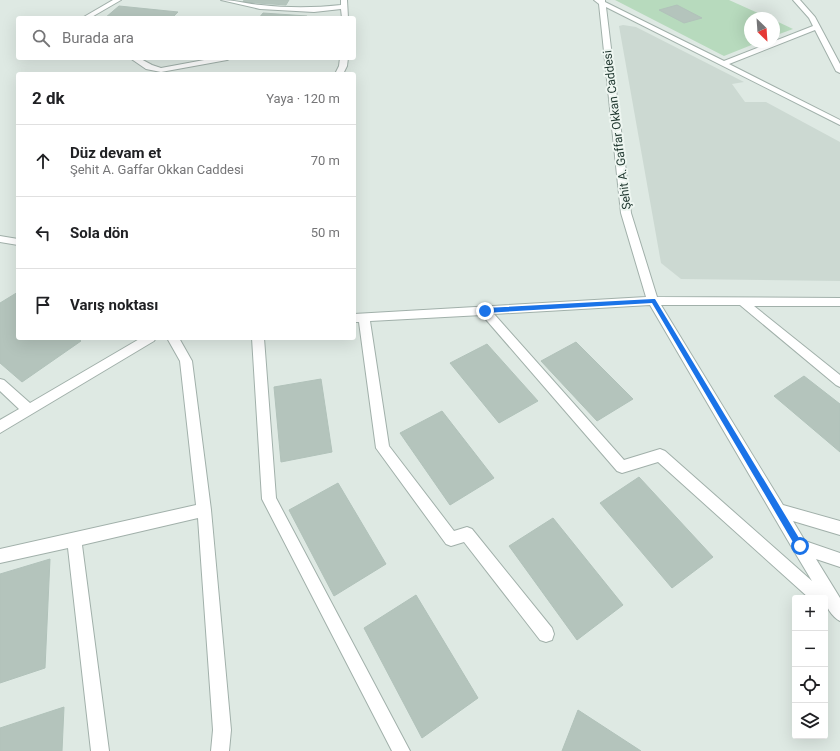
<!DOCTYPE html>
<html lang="tr">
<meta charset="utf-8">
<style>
:root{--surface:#fff;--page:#f2f2f2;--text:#202124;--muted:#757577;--line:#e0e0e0}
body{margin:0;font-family:Roboto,sans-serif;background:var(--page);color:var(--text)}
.controls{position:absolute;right:12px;bottom:12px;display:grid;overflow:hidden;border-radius:4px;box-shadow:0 4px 16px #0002}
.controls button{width:36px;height:36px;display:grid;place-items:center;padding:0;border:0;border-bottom:1px solid var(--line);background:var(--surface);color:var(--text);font:20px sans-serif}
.compass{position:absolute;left:744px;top:12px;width:36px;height:36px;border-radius:50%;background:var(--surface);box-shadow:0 4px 16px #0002;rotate:155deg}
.stop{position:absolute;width:12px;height:12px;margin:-9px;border:3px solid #1a73e8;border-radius:50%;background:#fff}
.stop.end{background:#1a73e8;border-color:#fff;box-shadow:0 1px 4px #0008}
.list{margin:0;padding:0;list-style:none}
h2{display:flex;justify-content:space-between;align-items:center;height:52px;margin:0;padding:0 16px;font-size:17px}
h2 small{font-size:13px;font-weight:400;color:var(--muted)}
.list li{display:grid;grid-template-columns:26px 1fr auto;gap:12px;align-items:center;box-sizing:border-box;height:72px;padding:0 16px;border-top:1px solid var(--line)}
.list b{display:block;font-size:15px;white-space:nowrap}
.list p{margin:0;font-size:13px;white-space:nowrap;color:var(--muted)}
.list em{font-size:13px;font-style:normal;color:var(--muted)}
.icon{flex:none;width:22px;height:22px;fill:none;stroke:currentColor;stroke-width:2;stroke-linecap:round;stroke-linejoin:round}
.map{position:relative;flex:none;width:840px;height:751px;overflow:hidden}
.search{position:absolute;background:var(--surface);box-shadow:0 4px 16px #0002;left:16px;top:16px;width:340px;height:44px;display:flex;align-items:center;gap:10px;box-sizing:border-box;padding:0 14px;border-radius:4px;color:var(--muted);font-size:15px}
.panel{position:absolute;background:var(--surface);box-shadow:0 4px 16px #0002;left:16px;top:72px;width:340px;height:268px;border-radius:4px}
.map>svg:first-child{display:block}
.built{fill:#ccd9d2}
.green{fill:#b7dabd}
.building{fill:#b4c4bc;stroke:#b1c2ba}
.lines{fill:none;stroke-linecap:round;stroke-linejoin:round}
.minor-casing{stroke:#a1b0aa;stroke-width:2}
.minor{fill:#fff;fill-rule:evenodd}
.route{fill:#1a73e8}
.labels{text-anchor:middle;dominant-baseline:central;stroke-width:4;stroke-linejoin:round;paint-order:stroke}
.street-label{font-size:12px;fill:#203830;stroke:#eef6f1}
</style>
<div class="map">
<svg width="840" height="751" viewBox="0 0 840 751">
<rect width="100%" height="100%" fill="#dee9e3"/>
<polygon class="built" points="623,25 636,27 744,82 732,84 745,102 766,102 840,142 840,281 681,279 661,263 619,26"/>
<g class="green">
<polygon points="615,0 729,0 769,18 750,18 750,42 759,42 724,56"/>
<polygon points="774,20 793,29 774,36"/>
</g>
<g class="building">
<polygon points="244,0 289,0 286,5 243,2"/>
<polygon points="677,5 702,18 684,23 659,10"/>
<polygon points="119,6 178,12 172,18 105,18"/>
<polygon points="263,13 307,16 306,18 259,18"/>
<polygon points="18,292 18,338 77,338 81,341 22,382 0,363 0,303"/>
<polygon points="576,342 633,399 597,421 541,361"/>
<polygon points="487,344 538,401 499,423 450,363"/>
<polygon points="804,376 840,404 840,452 774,396"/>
<polygon points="321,379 332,452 281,462 274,387"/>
<polygon points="442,411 494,478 450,505 400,433"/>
<polygon points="639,477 713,557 672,588 600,503"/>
<polygon points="338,483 386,564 334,596 289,510"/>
<polygon points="553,518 623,605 577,640 509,546"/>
<polygon points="50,559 45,668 0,683 0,574"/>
<polygon points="416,595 478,698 422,738 364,628"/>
<polygon points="64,707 62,751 0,751 0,728"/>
<polygon points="578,710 641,751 562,751"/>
</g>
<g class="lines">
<defs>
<g id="minor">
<polygon points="113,0 121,0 90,18 82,18"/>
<path d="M221 0C235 0 247 4 261 5 287 8 314 8 341 5V0H347L348 18H342L341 9 314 12 260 9Z"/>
<path d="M594 0H605V2L724 61 813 26 809 18 793 0H800L815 17 840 64V73L836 71 815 30 729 64 840 120V125L606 7 631 213 657 297 840 298V306H754L840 375V387L836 385 740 305H661L783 505 840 521V535L793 521 805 541 840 553V567L816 559 840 598V621C832 617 825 606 825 598H809L658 462 622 473 617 471 482 315 370 321 389 446 454 531 467 527 472 529 552 628 554 634 552 640 546 642 540 640 464 542 451 546 446 544 376 448 359 322H354V314L646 297 621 213 599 4ZM650 305 794 551 812 581 665 451 660 449 624 460 494 314Z"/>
<polygon points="130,58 139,58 152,65 161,68 215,58 231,58 227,60 161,72 146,69"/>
<polygon points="340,58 348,58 347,66 343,74 335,74 339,66"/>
<polygon points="0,236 18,239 18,245 0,242"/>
<polygon points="141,338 156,338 154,341 0,433 0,420 19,409 0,391 0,379 4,380 30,403"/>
<polygon points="167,338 179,338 192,361 211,510 231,730 229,751 211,751 213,730 198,518 82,545 109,751 91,751 68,548 0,563 0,549 196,505 180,361"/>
<polygon points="252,338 264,338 276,498 410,751 392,751 262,499"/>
</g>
</defs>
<use href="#minor" class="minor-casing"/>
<use href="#minor" class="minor"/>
</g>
<polygon class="route" points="653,299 655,299 802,543 802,549 797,549 652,303 485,313 482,311 485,308"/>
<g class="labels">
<g class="street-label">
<text transform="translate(617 130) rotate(-97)">Şehit A. Gaffar Okkan Caddesi</text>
</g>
</g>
</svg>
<div class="controls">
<button>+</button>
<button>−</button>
<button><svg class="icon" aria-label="locate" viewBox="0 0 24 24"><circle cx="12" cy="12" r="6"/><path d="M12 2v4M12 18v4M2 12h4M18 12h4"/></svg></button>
<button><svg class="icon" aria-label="layers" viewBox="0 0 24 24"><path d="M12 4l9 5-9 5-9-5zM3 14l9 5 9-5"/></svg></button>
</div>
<svg class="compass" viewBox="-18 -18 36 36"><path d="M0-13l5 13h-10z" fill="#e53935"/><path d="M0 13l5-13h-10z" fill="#757577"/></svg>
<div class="stop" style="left:800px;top:546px"></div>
<div class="stop end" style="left:485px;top:311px"></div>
<div class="search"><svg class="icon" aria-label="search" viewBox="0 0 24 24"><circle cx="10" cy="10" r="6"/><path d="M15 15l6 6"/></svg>Burada ara</div>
<section class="panel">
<h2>2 dk<small>Yaya · 120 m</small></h2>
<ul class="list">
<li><svg class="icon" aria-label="ahead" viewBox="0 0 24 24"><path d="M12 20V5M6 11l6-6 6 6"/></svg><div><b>Düz devam et</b><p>Şehit A. Gaffar Okkan Caddesi</p></div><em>70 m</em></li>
<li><svg class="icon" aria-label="left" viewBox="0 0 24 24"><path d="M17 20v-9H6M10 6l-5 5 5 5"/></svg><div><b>Sola dön</b></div><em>50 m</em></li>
<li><svg class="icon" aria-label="arrive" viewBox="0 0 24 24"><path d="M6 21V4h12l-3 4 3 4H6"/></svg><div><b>Varış noktası</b></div></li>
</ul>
</section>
</div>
